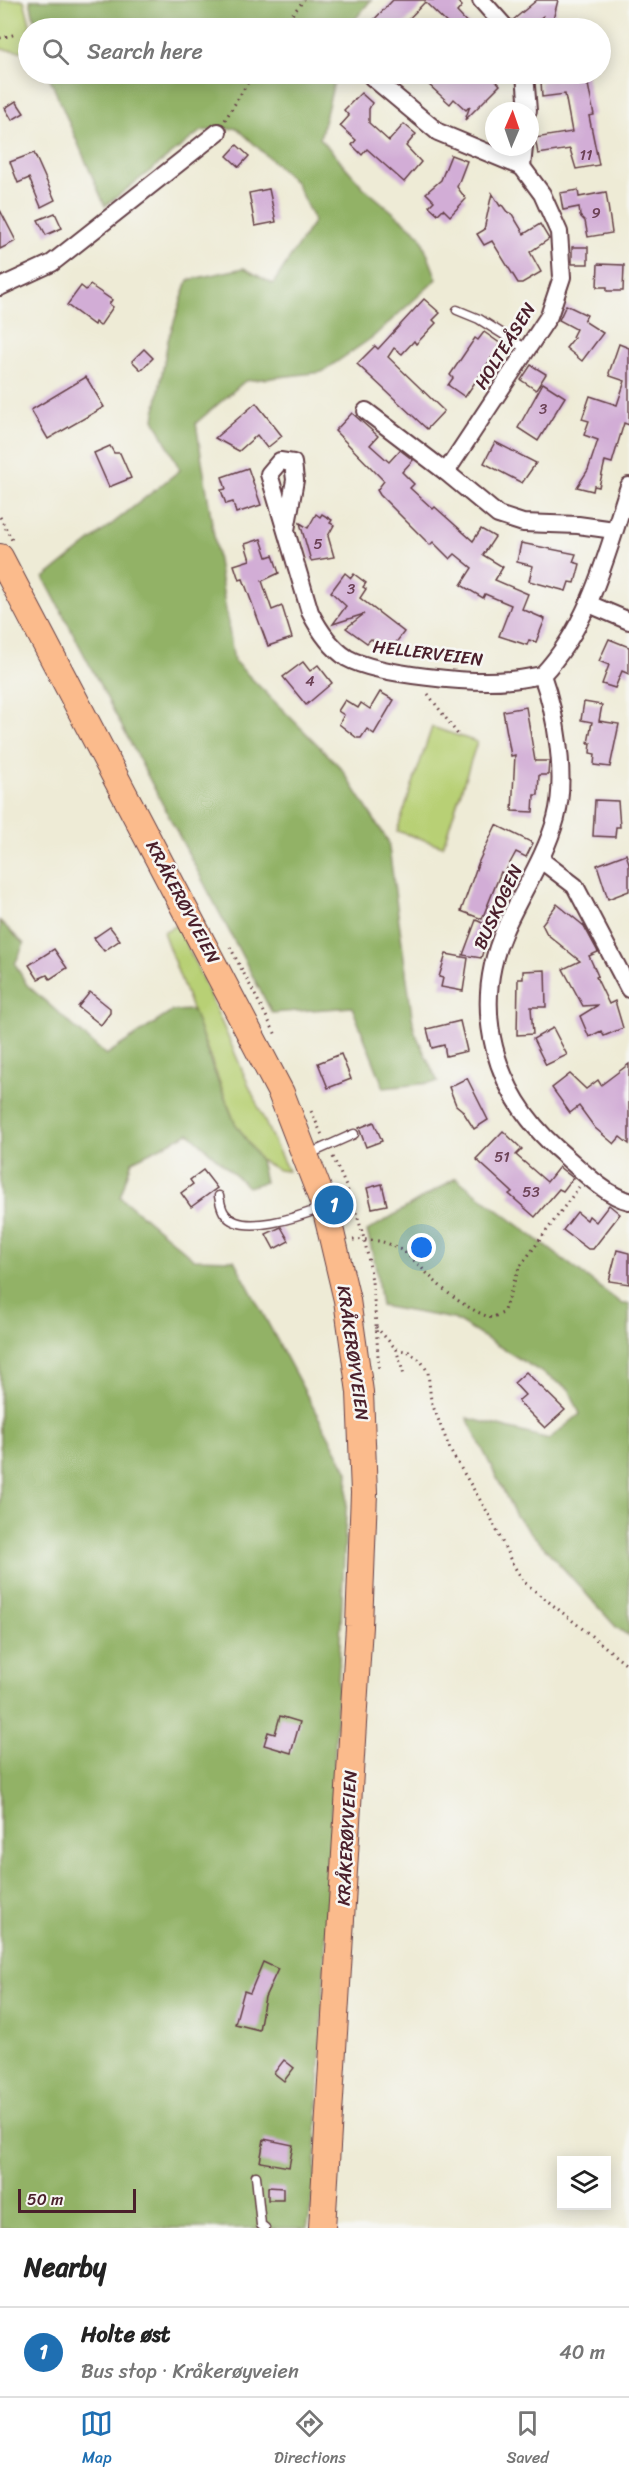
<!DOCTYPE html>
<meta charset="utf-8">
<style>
:root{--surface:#fff;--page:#f2f2f2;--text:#222;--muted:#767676;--line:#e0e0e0;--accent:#1f6fb2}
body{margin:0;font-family:Sriracha,sans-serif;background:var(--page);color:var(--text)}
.controls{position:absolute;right:18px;bottom:18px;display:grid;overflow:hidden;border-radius:0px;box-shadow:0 3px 15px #0003}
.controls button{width:54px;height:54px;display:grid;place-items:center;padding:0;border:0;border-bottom:2px solid var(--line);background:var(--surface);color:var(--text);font:30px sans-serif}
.compass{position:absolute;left:485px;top:102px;width:54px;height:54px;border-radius:50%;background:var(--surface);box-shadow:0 3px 15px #0003;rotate:2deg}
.scale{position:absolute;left:18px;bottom:15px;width:118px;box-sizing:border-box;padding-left:6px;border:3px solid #4a1f2b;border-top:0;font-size:16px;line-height:21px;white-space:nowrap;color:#4a1f2b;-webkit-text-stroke:4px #f6f6f2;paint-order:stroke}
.you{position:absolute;left:422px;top:1248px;width:21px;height:21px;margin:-15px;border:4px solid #fff;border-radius:50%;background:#1a73e8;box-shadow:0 0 0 9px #1a73e833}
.badge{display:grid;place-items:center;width:39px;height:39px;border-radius:50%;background:var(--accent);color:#fff;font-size:20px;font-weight:700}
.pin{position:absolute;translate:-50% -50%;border:3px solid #fff;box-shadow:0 2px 6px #0006}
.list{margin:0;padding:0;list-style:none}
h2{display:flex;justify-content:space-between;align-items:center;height:78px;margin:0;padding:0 24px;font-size:26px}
h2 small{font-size:20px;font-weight:400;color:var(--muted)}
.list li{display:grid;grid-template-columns:39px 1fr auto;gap:18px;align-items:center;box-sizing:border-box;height:90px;padding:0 24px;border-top:2px solid var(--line)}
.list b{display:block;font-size:22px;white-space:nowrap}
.list p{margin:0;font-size:20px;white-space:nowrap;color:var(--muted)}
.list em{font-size:20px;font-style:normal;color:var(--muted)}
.icon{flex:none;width:33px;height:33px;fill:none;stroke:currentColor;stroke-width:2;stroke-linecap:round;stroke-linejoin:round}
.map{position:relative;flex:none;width:629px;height:2228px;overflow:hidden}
.search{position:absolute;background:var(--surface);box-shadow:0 3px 15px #0003;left:18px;right:18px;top:18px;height:66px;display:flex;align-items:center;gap:15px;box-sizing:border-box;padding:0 21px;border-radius:33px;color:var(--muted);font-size:22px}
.sheet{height:168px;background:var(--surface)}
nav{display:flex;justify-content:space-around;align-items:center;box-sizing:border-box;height:84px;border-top:2px solid var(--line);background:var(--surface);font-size:16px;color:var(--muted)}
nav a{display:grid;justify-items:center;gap:3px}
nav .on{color:var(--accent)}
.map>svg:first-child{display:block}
.green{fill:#b8d075;stroke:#817850;stroke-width:1.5}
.forest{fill:#92b266;stroke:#6e6848;stroke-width:1.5}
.building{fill:#d2add6}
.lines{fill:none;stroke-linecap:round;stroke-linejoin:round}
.lane-casing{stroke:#633e45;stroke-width:11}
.street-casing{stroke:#633e45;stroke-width:20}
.primary-casing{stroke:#633e45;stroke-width:28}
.path{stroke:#633e45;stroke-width:3;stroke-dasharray:1.5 4.5;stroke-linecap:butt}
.lane{stroke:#fff;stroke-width:8}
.street{stroke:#fff;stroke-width:16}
.primary{stroke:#fbbb8c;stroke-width:26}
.labels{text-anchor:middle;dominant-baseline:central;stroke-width:5;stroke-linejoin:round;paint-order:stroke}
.number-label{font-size:15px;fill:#6c4256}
.street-label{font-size:18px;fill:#4a1f2b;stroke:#f6f6f2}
</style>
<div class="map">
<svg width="629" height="2228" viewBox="0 0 629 2228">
<rect width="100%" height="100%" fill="#f6f6f2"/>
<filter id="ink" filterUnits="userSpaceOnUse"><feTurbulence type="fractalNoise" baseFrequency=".0167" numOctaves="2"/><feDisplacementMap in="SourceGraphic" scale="12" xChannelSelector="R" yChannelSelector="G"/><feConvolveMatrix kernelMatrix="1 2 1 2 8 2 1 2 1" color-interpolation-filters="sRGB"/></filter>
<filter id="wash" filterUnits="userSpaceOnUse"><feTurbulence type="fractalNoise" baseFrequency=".008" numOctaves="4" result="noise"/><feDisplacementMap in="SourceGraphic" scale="24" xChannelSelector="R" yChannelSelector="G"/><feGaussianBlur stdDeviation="1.35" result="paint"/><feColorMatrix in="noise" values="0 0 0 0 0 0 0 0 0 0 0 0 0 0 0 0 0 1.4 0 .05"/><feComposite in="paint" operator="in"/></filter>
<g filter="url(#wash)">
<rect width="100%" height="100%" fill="#eeebd6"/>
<g class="green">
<polygon points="0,0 24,0 31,28 28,28 28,52 0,49"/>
<polygon points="432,727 477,742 443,846 397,831"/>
<path d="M177 925C217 1005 248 1090 288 1171L278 1170 260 1160 235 1123 163 932Z"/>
</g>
<g class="forest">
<polygon points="30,0 371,0 348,28 36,28"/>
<polygon points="48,74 336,74 320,138 363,187 420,235 437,279 373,337 322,372 245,381 196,423 234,661 341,768 388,841 414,1030 438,1082 384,1088 352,1007 272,1013 44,578 180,470 154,419 168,340 188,280 244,268 273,284 314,221 296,183 237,128 201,131 105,206"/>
<polygon points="0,921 24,944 15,964 27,985 106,1055 173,1011 193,1010 212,1066 235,1123 260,1160 265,1182 248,1187 189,1133 132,1161 120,1197 194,1259 234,1260 348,1472 314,2193 307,2228 0,2228"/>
<polygon points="456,1178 622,1304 629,1304 629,1636 616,1627 516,1516 467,1418 549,1439 580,1414 569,1389 454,1319 381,1306 376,1268 367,1231"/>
</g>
<g id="blocks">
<g class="building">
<polygon points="393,0 456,0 462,6 457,12 472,28 452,28 425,2 400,28 366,28"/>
<polygon points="537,0 558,0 551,28 546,28 543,16 528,28 520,28 513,20"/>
<polygon points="417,74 490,74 500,85 465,120 470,106 466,110 454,99 450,104"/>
<polygon points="574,74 586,74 594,115 589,116 599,165 576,169 570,149 538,154 535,138 572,132 565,94 542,97 541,81 575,78"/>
<polygon points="361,93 372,103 369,109 369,123 389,141 404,124 416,134 406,146 421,162 404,182 367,149 362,155 352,145 356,140 340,126 349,116 344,110"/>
<polygon points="16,101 24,113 12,120 5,108"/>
<polygon points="237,145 249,156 239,167 227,156"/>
<polygon points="34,153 55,200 41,207 29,178 18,183 10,162"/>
<polygon points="451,155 467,161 457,187 466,199 450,216 443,209 438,214 429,206 434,201 426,193 441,180"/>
<polygon points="269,189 276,222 255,226 249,193"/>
<polygon points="578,190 579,197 606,192 612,233 588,237 585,221 580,216 579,207 563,210 560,193"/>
<polygon points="492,193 500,206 502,205 507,212 512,214 524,234 540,224 549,239 530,252 541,272 522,283 518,283 492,241 484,245 477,234 484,230"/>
<polygon points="0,210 16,241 0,249"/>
<polygon points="55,213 62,228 46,235 38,220"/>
<rect x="572" y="247" width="16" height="17"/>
<polygon points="598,264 624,265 623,291 607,291 607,287 597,287"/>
<polygon points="90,285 112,300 109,304 113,307 100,326 95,322 94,325 67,305 81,286 86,290"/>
<polygon points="424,299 440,313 433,320 436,323 416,344 414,341 402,354 394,348 388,357 444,411 427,429 357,364 375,346 378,349"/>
<polygon points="566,305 587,315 584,321 603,333 582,361 566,348 574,338 572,337 576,329 559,320"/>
<polygon points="484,332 501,344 465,397 448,385 453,378 450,375 475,338 478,340"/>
<polygon points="619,344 629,348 629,425 624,423 612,463 605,461 599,487 594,486 593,491 577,487 588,470 598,440 584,435 589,421 582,419 590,396 617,405 625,381 610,376 609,373"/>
<polygon points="144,349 153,358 141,370 132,361"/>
<polygon points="531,365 546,374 536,390 521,380"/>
<polygon points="86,377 104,407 48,439 31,410"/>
<polygon points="543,383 565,397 538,441 518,428"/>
<polygon points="256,403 282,436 267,448 257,435 239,451 215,438"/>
<polygon points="352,413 378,436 370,445 389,462 400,450 413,460 402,472 414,484 410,488 433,509 435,507 473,541 481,529 495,537 483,555 503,567 495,580 528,594 522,609 545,619 536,642 529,640 527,645 499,636 511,605 485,594 483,598 461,585 472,568 455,554 450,559 433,542 430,545 380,495 377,490 384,481 335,431"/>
<polygon points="495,442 536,463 522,483 484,463"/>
<polygon points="110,446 114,453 120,453 131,478 109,487 94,453"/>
<polygon points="248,468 261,505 236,513 233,502 226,504 221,490 226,489 222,477"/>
<polygon points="316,514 320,517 322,514 332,520 330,523 334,525 328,536 334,557 311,561 300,523 308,528"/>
<polygon points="261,539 267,557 273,555 279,573 262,581 272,610 282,606 292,638 268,646 243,579 239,580 234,565 250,560 245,544"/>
<polygon points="521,543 576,554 573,562 580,564 575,583 569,582 566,591 529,581 533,566 517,562"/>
<polygon points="345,573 351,578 354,574 366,583 363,587 366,589 360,598 404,632 389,652 371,639 367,643 346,628 364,614 333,624 346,606 331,592"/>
<polygon points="609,639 629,647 629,674 622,671 615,688 602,684 609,665 599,661"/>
<polygon points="303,662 310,671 318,665 332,683 306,705 283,677"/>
<polygon points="380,692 394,700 374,734 367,729 361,738 357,738 339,724 344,715 338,711 345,700 358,708 361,703 370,709"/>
<polygon points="584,702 602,705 599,721 619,724 610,767 594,765 595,754 590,753 591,743 588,743 592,722 581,720"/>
<polygon points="526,707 535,761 549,761 548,775 539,775 538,795 534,795 533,812 512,811 515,755 511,756 503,711"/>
<polygon points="595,800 618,801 620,827 616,827 615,837 593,836"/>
<polygon points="496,825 533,843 526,857 516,852 504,874 501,872 482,919 461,911 479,861"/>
<polygon points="626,854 629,863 629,891 608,899 597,865"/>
<polygon points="557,904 584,926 598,952 589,956 598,976 596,977 609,1004 615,1001 623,1028 604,1036 601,1031 589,1037 580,1016 598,1005 583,1006 563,969 580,961 547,934 542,924"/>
<polygon points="476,920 491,927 481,958 463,955"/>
<polygon points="110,927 120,940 104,951 94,938"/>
<polygon points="54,949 67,968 50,979 47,975 38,979 29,965"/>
<polygon points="446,954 468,958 463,991 441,987 443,978 439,977"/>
<polygon points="545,970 546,1007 531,1007 533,1034 517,1035 518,979 523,979 523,971"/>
<polygon points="90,992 110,1008 110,1013 101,1025 78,1007"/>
<polygon points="460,1021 467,1051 446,1056 444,1045 432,1048 427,1029"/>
<polygon points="553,1028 567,1055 546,1065 533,1039"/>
<polygon points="341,1054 351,1079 328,1088 318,1063"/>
<polygon points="629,1064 629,1144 620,1137 614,1144 595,1128 579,1106 570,1113 552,1088 570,1074 586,1089 598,1080 601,1085"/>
<polygon points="467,1078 488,1120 474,1129 462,1110 456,1105 449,1087"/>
<polygon points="374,1122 382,1141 366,1147 359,1128"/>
<polygon points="503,1131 522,1149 516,1155 547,1182 559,1167 573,1178 563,1191 559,1189 535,1217 509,1194 512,1192 476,1159"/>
<polygon points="203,1170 217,1188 191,1207 181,1193 193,1184 190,1180"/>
<polygon points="382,1184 387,1205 372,1208 367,1188"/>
<polygon points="609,1205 620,1214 593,1249 588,1249 563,1230 577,1212 587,1220 589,1216 596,1222"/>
<polygon points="281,1227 289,1241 274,1249 266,1234"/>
<polygon points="617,1250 629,1253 629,1284 609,1281"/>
<polygon points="526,1372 565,1410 545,1428 518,1401 525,1395 514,1383"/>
<polygon points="280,1716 300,1722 291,1753 264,1745 268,1732 275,1734"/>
<polygon points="263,1962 278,1969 265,1997 259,2030 235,2024 244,1991 250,1993"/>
<polygon points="284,2060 294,2068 284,2081 274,2073"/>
<polygon points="264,2139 293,2145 289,2167 260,2162"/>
<polygon points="268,2187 283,2188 283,2200 268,2200"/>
</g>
</g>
</g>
<g filter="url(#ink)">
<use href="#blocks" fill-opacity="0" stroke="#633e45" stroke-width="1.5"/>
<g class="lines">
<defs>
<g id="lane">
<polyline points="457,310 479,319 528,350"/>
<polyline points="307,1155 354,1134"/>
<path d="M219 1196C220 1201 221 1210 225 1214 241 1237 301 1216 321 1208"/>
<polyline points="256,2176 261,2225 265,2228"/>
</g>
<g id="street">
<polyline points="481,0 506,28"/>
<polyline points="525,74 528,111"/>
<polyline points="372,77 438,132 522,167"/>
<polyline points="524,147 522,167 542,194 559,232 562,277 549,316 446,472 498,515 523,523 578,525 614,530"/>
<polyline points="0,287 52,263 218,132"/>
<polyline points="366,411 446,472"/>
<path d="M286 530 295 480 293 463 280 461 269 474 310 612C319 630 330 647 347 658 378 675 474 684 510 680 521 679 531 677 542 675"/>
<polyline points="589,604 629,621"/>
<path d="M542 675C556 714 567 776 556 818 545 858 522 891 505 929 470 1008 494 1092 556 1148 575 1164 605 1196 629 1201"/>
<path d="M542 675C591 623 607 552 629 486"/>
<polyline points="541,860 575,886 629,989"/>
</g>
<polyline id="primary" points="0,557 281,1093 325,1207 347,1300 360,1392 364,1493 359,1626 322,2228"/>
</defs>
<use href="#lane" class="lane-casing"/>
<use href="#street" class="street-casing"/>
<use href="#primary" class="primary-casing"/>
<g class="path">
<polyline points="281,28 304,0"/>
<polyline points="0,38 17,34"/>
<polyline points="225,120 253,74"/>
<polyline points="0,517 13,542"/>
<polyline points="428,694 459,736"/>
<polyline points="230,947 277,1037"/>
<polyline points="311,1111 322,1135"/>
<path d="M333 1157C345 1183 357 1211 364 1239 375 1282 376 1328 379 1372"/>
<path d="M353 1240C404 1236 412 1263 447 1292 460 1303 476 1312 491 1318L503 1313 519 1268 579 1187"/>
<polyline points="376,1327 396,1349 409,1352 421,1361 428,1372 431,1401 451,1452 491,1518 512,1563 524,1582 629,1666"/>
<polyline points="396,1349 404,1375"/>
</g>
<use href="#lane" class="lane"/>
<use href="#street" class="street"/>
<use href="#primary" class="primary"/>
</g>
</g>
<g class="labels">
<g class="number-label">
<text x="586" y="155">11</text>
<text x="596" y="213">9</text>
<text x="543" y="409">3</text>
<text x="318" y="544">5</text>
<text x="351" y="589">3</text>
<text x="310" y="681">4</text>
<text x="502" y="1157">51</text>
<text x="531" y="1192">53</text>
</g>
<g class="street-label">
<text transform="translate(505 346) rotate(-58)">HOLTEÅSEN</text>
<text transform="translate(428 653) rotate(7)">HELLERVEIEN</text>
<text transform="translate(183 902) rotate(62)">KRÅKERØYVEIEN</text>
<text transform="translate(498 907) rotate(-65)">BUSKOGEN</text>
<text transform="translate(353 1353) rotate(82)">KRÅKERØYVEIEN</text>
<text transform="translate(347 1838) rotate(-87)">KRÅKERØYVEIEN</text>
</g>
</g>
</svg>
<div class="controls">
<button><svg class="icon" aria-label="layers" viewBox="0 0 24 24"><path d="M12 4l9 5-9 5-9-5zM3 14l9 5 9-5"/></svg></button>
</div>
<svg class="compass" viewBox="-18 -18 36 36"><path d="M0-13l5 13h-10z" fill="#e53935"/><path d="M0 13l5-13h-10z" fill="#767676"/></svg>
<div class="scale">50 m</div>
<div class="you"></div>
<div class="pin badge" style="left:334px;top:1205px">1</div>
<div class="search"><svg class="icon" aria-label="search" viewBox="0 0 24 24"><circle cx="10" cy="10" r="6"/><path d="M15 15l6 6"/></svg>Search here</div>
</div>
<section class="sheet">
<h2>Nearby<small></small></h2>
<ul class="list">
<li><span class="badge">1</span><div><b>Holte øst</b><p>Bus stop · Kråkerøyveien</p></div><em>40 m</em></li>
</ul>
</section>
<nav>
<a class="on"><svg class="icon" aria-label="map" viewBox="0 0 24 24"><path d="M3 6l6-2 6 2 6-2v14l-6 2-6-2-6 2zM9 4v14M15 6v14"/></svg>Map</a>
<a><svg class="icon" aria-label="directions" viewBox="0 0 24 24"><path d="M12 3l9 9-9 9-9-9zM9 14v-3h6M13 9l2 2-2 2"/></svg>Directions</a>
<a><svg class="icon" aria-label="saved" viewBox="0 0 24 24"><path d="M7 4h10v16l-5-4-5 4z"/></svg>Saved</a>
</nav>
